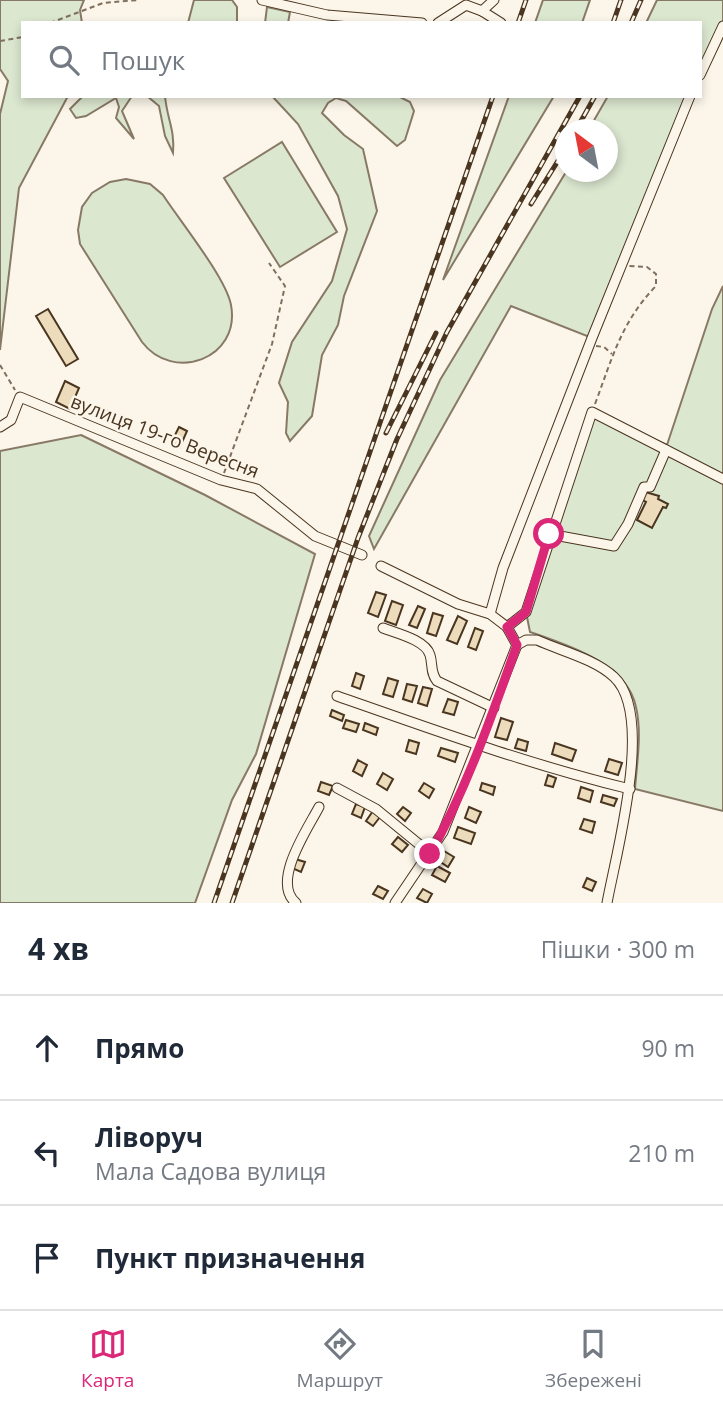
<!DOCTYPE html>
<html lang="uk">
<meta charset="utf-8">
<style>
:root{--surface:#fff;--page:#f2f2f3;--text:#1f2937;--muted:#747a83;--line:#e0e1e3;--accent:#db2777}
body{margin:0;font-family:"Open Sans",sans-serif;background:var(--page);color:var(--text)}
.compass{position:absolute;left:555px;top:119px;width:63px;height:63px;border-radius:50%;background:var(--surface);box-shadow:0 4px 10px #0003;rotate:328deg}
.stop{position:absolute;width:21px;height:21px;margin:-16px;border:5px solid #db2777;border-radius:50%;background:#fff}
.stop.end{background:#db2777;border-color:#fff;box-shadow:0 2px 7px #0008}
.list{margin:0;padding:0;list-style:none}
h2{display:flex;justify-content:space-between;align-items:center;height:91px;margin:0;padding:0 28px;font-size:30px}
h2 small{font-size:23px;font-weight:400;color:var(--muted)}
.list li{display:grid;grid-template-columns:46px 1fr auto;gap:21px;align-items:center;box-sizing:border-box;height:105px;padding:0 28px;border-top:2px solid var(--line)}
.list b{display:block;font-size:26px;white-space:nowrap}
.list p{margin:0;font-size:23px;white-space:nowrap;color:var(--muted)}
.list em{font-size:23px;font-style:normal;color:var(--muted)}
.icon{flex:none;width:38px;height:38px;fill:none;stroke:currentColor;stroke-width:2;stroke-linecap:round;stroke-linejoin:round}
.map{position:relative;flex:none;width:723px;height:903px;overflow:hidden}
.search{position:absolute;background:var(--surface);box-shadow:0 4px 10px #0003;left:21px;right:21px;top:21px;height:77px;display:flex;align-items:center;gap:18px;box-sizing:border-box;padding:0 24px;border-radius:0px;color:var(--muted);font-size:26px}
.sheet{height:406px;background:var(--surface)}
nav{display:flex;justify-content:space-around;align-items:center;box-sizing:border-box;height:98px;border-top:2px solid var(--line);background:var(--surface);font-size:19px;color:var(--muted)}
nav a{display:grid;justify-items:center;gap:4px}
nav .on{color:var(--accent)}
.map>svg:first-child{display:block}
.green{fill:#dce7d0;stroke:#887966;stroke-width:2}
.building{fill:#ecdcbc;stroke:#4a3520;stroke-width:2}
.lines{fill:none;stroke-linecap:round;stroke-linejoin:round}
.minor-casing{stroke:#4a3520;stroke-width:11}
.path{stroke:#7f6f5c;stroke-width:2;stroke-dasharray:5 3.5;stroke-linecap:butt}
.minor{stroke:#fbf6e9;stroke-width:9}
.rail-casing{stroke:#4a3520;stroke-width:5}
.rail{stroke:#fbf6e9;stroke-width:2.5;stroke-dasharray:8;stroke-linecap:butt}
.route{stroke:#db2777;stroke-width:9}
.labels{text-anchor:middle;dominant-baseline:central;stroke-width:5;stroke-linejoin:round;paint-order:stroke}
.street-label{font-size:19px;fill:#4a3520;stroke:#fbf6e9}
</style>
<div class="map">
<svg width="723" height="903" viewBox="0 0 723 903">
<rect width="100%" height="100%" fill="#fbf6e9"/>
<g class="green">
<polygon points="0,0 84,0 80,10 82,23 23,23 23,96 68,96 19,188 0,350 0,114 8,81 0,69"/>
<polygon points="194,0 232,0 237,7 237,23 188,23"/>
<polygon points="543,0 590,0 582,23 535,23"/>
<polygon points="657,0 723,0 723,26 700,75 700,23 646,23"/>
<polygon points="267,7 290,12 288,23 265,23"/>
<polygon points="83,96 132,96 122,111 134,139 116,118 119,107 116,98 86,116 76,118 70,109"/>
<path d="M147 96H165C167 119 175 129 173 153L165 136 159 106Z"/>
<polygon points="272,96 400,97 410,102 414,111 405,140 397,146 346,101 336,98 328,103 322,113 344,135 363,149 377,211 344,296 338,325 322,355 312,416 290,441 286,433 288,402 279,383 292,342 332,281 347,229 338,196 298,124"/>
<polygon points="509,96 554,96 443,280"/>
<polygon points="608,96 690,96 592,338 511,306 374,549 369,536 440,380 566,172 608,172 608,130 589,129"/>
<polygon points="282,142 337,232 280,267 224,178"/>
<path d="M126 179 150 184 163 195C180 221 226 278 231 305 241 359 173 383 142 342L80 244 78 230 82 207 92 193 110 182Z"/>
<path d="M723 286V811L635 789C637 762 642 733 636 707 627 663 567 645 530 632L526 612 592 412 667 445 712 309Z"/>
<polygon points="81,435 205,495 315,554 256,754 232,800 195,903 0,903 0,451"/>
</g>
<g class="building">
<polygon points="48,309 78,359 66,366 36,316"/>
<polygon points="65,381 79,388 70,409 56,402"/>
<polygon points="98,407 110,412 106,420 95,416"/>
<polygon points="179,427 187,431 180,447 171,443"/>
<polygon points="642,491 659,496 658,499 668,504 666,508 663,507 652,528 637,520 646,502 639,498"/>
<polygon points="376,592 386,595 378,617 368,613"/>
<polygon points="392,601 403,605 396,625 385,621"/>
<polygon points="418,606 425,609 417,628 409,625"/>
<polygon points="433,613 443,616 436,636 427,633"/>
<polygon points="458,616 467,621 457,644 447,640"/>
<polygon points="475,628 483,631 476,650 468,647"/>
<polygon points="356,673 364,676 360,689 352,686"/>
<polygon points="388,678 398,681 393,697 383,694"/>
<polygon points="407,684 417,686 412,702 403,699"/>
<polygon points="423,687 432,689 427,706 418,703"/>
<polygon points="448,699 458,702 454,715 443,712"/>
<polygon points="332,710 344,715 342,721 330,716"/>
<polygon points="501,718 513,722 507,740 495,737"/>
<polygon points="346,720 359,724 356,732 343,728"/>
<polygon points="365,723 378,728 376,735 363,730"/>
<polygon points="518,739 528,742 526,751 515,748"/>
<polygon points="409,740 419,743 416,754 406,751"/>
<polygon points="555,743 576,750 572,761 552,754"/>
<polygon points="441,748 458,753 455,762 438,756"/>
<polygon points="609,759 622,763 618,775 605,771"/>
<polygon points="358,760 367,765 362,776 353,771"/>
<polygon points="383,773 393,779 387,790 377,784"/>
<polygon points="548,775 556,778 553,787 545,785"/>
<polygon points="321,782 333,786 329,795 318,791"/>
<polygon points="424,783 434,789 429,798 419,791"/>
<polygon points="482,783 495,787 493,795 480,790"/>
<polygon points="581,787 593,791 590,802 578,798"/>
<polygon points="603,795 617,799 614,806 601,802"/>
<polygon points="356,804 365,807 361,818 352,814"/>
<polygon points="403,807 411,813 405,821 397,814"/>
<polygon points="469,807 481,812 476,823 465,818"/>
<polygon points="373,811 380,817 373,826 366,821"/>
<polygon points="584,819 595,822 592,833 580,829"/>
<polygon points="458,827 475,833 471,844 454,838"/>
<polygon points="398,837 408,845 402,852 392,844"/>
<polygon points="444,851 454,857 448,867 439,861"/>
<polygon points="295,859 305,862 301,872 292,868"/>
<polygon points="437,866 450,873 445,882 432,875"/>
<polygon points="587,878 596,882 592,891 583,887"/>
<polygon points="378,886 388,891 383,899 373,894"/>
<polygon points="423,889 432,894 427,903 417,898"/>
</g>
<g class="lines">
<defs>
<g id="minor">
<polyline points="262,0 327,15 422,23"/>
<polyline points="494,0 482,11 501,23"/>
<polyline points="438,23 466,5 482,11"/>
<polyline points="700,75 723,26"/>
<polyline points="0,427 11,420 20,397 221,480 257,489 315,536 362,555"/>
<polyline points="549,534 614,546 628,524 644,487 650,487 666,450"/>
<polyline points="381,566 458,604 490,614 507,627 517,645"/>
<polyline points="490,614 503,568 592,338 690,96"/>
<polyline points="507,627 526,612 592,412 723,479"/>
<path d="M383 628C396 633 426 640 430 655 433 665 430 672 437 681L494 708"/>
<path d="M517 645 526 640H537C561 651 595 659 614 677 655 715 616 853 607 903"/>
<path d="M337 696C434 730 530 765 630 789"/>
<polyline points="337,788 376,809 431,854"/>
<path d="M296 903C271 882 307 830 319 807"/>
<polyline points="395,903 443,832 517,645"/>
</g>
</defs>
<use href="#minor" class="minor-casing"/>
<g class="path">
<polyline points="50,23 103,3 138,0"/>
<polyline points="0,41 23,37"/>
<polyline points="596,346 604,347 612,354"/>
<polyline points="0,365 15,390"/>
<path d="M595 404C612 359 621 322 656 286V274L647 267 629 266"/>
<polyline points="224,473 272,344 285,286 269,263"/>
</g>
<use href="#minor" class="minor"/>
<defs>
<g id="rail">
<polyline points="518,23 526,0"/>
<polyline points="613,23 621,0"/>
<polyline points="631,23 641,0"/>
<polyline points="576,130 595,96"/>
<polyline points="531,204 566,148"/>
<polyline points="386,433 436,333"/>
<polyline points="214,903 493,96"/>
<polyline points="232,903 358,538 397,439 447,332 580,96"/>
</g>
</defs>
<use href="#rail" class="rail-casing"/>
<use href="#rail" class="rail"/>
</g>
<g class="lines">
<path class="route" d="M430 854C467 788 492 715 517 645L507 627 526 612 549 534"/>
</g>
<g class="labels">
<g class="street-label">
<text transform="translate(165 436) rotate(21)">вулиця 19-го Вересня</text>
</g>
</g>
</svg>
<svg class="compass" viewBox="-18 -18 36 36"><path d="M0-13l5 13h-10z" fill="#e53935"/><path d="M0 13l5-13h-10z" fill="#747a83"/></svg>
<div class="stop" style="left:549px;top:534px"></div>
<div class="stop end" style="left:430px;top:854px"></div>
<div class="search"><svg class="icon" aria-label="search" viewBox="0 0 24 24"><circle cx="10" cy="10" r="6"/><path d="M15 15l6 6"/></svg>Пошук</div>
</div>
<section class="sheet">
<h2>4 хв<small>Пішки · 300 m</small></h2>
<ul class="list">
<li><svg class="icon" aria-label="ahead" viewBox="0 0 24 24"><path d="M12 20V5M6 11l6-6 6 6"/></svg><div><b>Прямо</b></div><em>90 m</em></li>
<li><svg class="icon" aria-label="left" viewBox="0 0 24 24"><path d="M17 20v-9H6M10 6l-5 5 5 5"/></svg><div><b>Ліворуч</b><p>Мала Садова вулиця</p></div><em>210 m</em></li>
<li><svg class="icon" aria-label="arrive" viewBox="0 0 24 24"><path d="M6 21V4h12l-3 4 3 4H6"/></svg><div><b>Пункт призначення</b></div></li>
</ul>
</section>
<nav>
<a class="on"><svg class="icon" aria-label="map" viewBox="0 0 24 24"><path d="M3 6l6-2 6 2 6-2v14l-6 2-6-2-6 2zM9 4v14M15 6v14"/></svg>Карта</a>
<a><svg class="icon" aria-label="directions" viewBox="0 0 24 24"><path d="M12 3l9 9-9 9-9-9zM9 14v-3h6M13 9l2 2-2 2"/></svg>Маршрут</a>
<a><svg class="icon" aria-label="saved" viewBox="0 0 24 24"><path d="M7 4h10v16l-5-4-5 4z"/></svg>Збережені</a>
</nav>
